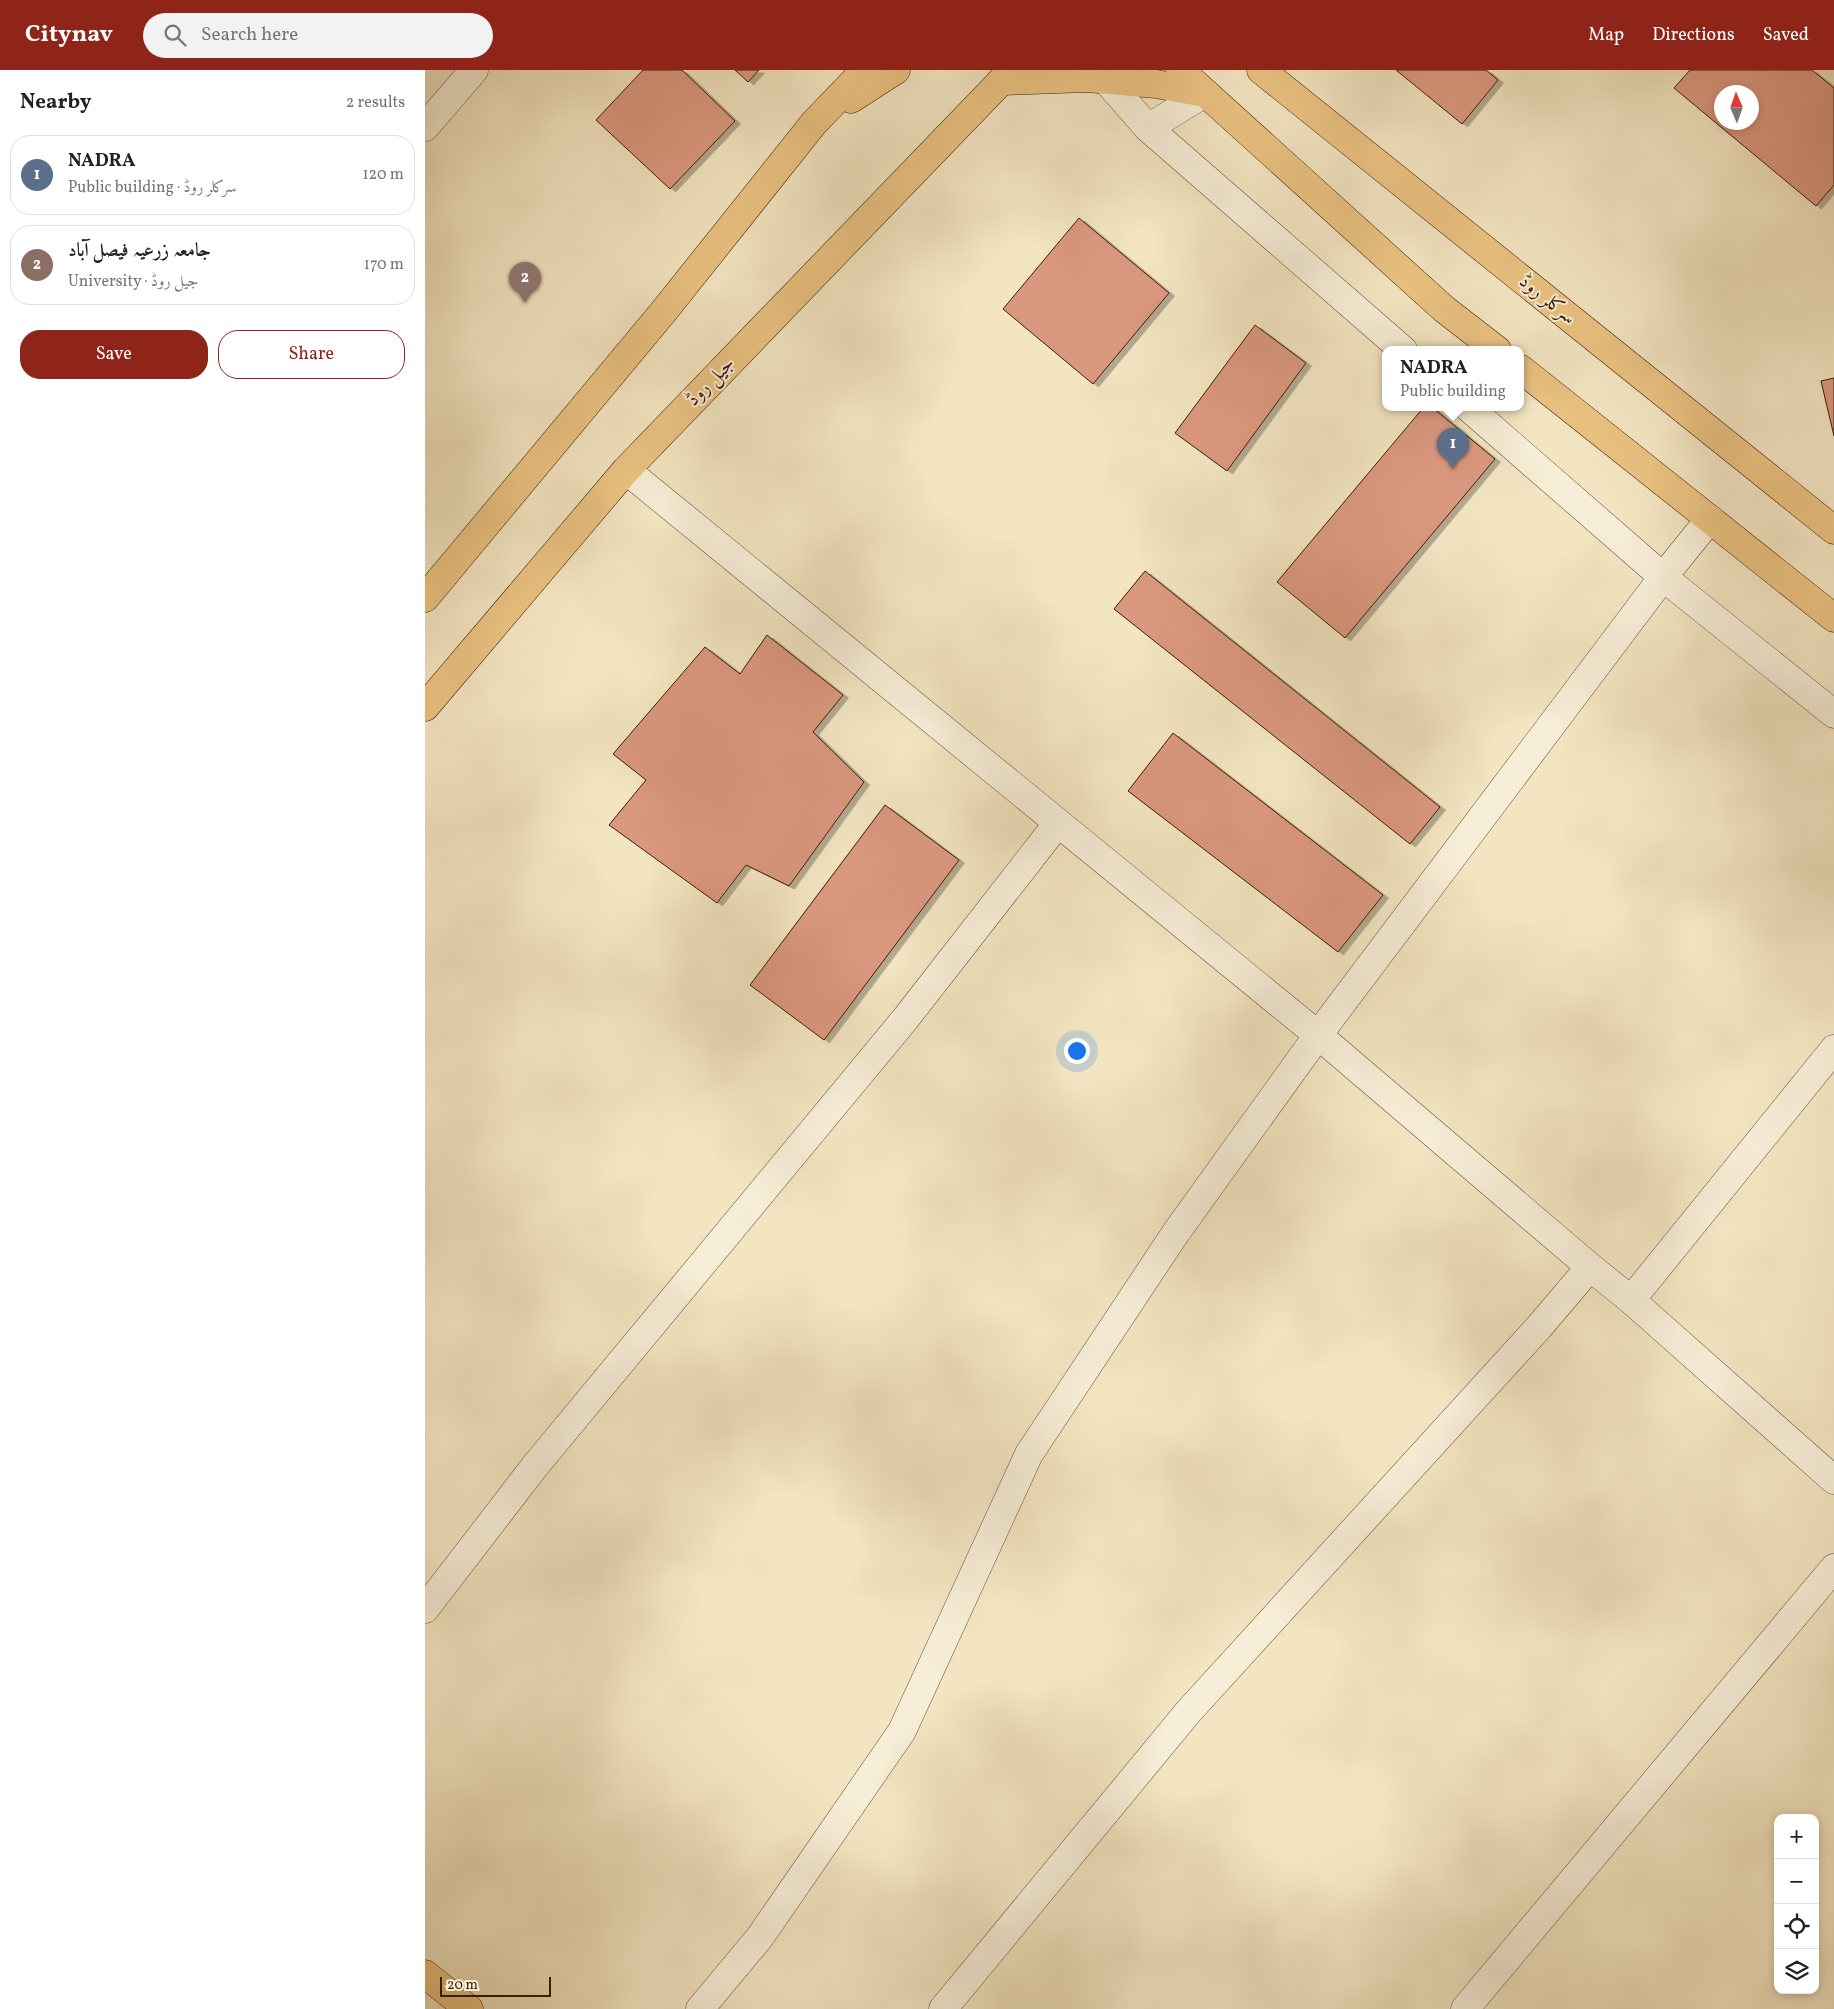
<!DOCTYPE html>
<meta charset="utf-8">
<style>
:root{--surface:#fff;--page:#f2f2f2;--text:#222;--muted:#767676;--line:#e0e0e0;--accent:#8f2418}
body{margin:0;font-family:Vollkorn,Amiri,serif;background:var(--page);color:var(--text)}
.controls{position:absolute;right:15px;bottom:15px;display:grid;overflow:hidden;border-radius:10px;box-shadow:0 2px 8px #0003}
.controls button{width:45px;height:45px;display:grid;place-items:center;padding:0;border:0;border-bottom:1px solid var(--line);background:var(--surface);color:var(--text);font:25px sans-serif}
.compass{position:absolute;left:1289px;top:15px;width:45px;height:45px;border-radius:50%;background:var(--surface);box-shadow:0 2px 8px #0003;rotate:358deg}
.scale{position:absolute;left:15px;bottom:12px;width:111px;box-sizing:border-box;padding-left:5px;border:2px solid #3a1e06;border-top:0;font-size:14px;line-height:18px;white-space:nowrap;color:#3a1e06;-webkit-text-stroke:4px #f7eed7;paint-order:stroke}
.you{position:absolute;left:651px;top:980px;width:18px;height:18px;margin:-12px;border:4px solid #fff;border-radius:50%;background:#1a73e8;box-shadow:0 0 0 8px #1a73e833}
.badge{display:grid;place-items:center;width:32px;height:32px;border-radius:50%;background:var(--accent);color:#fff;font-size:16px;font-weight:700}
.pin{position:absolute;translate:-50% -41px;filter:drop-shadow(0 1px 2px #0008)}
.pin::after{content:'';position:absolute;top:26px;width:18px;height:15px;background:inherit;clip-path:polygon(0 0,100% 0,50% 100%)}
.popup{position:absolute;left:957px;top:276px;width:142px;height:65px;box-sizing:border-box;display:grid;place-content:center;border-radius:10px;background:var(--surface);filter:drop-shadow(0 1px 4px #0005);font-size:16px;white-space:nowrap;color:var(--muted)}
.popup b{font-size:19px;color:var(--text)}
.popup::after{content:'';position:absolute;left:50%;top:100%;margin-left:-10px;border:10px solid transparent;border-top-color:var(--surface)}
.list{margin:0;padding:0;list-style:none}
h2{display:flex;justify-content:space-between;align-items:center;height:65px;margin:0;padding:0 20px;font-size:21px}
h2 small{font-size:16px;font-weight:400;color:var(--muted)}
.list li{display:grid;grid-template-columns:32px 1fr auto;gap:15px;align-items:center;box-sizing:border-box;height:80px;margin:0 10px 10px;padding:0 10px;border:1px solid var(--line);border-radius:20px}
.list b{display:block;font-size:19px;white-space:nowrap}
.list p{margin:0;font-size:16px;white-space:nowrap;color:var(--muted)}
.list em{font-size:16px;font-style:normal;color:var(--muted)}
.actions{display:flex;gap:10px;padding:15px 20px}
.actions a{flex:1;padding:11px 0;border:1px solid var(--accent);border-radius:20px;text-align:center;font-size:18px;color:var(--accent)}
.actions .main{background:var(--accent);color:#fff}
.icon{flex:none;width:28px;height:28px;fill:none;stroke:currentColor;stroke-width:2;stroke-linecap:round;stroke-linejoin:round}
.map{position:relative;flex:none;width:1409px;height:1939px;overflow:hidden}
header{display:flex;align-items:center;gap:30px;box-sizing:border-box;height:70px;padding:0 25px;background:var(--accent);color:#fff}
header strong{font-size:24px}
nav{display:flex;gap:28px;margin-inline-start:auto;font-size:18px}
.search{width:350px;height:45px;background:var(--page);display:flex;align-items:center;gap:12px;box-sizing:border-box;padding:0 18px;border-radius:28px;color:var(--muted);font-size:19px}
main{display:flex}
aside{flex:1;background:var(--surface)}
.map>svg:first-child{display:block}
.building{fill:#db9880;stroke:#3a1e06;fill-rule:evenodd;filter:url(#shadow)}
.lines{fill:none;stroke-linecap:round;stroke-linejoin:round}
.minor-casing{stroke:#685035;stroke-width:29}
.major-casing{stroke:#3a1e06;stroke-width:29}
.minor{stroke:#f7eed7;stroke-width:28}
.major{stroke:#eac281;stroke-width:28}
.labels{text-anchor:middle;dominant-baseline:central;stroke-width:4;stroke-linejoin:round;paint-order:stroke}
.street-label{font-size:20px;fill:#3a1e06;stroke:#f7eed7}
</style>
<header>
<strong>Citynav</strong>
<div class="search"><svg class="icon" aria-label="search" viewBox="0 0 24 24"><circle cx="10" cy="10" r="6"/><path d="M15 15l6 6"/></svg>Search here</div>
<nav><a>Map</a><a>Directions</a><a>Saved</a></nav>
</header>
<main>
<aside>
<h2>Nearby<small>2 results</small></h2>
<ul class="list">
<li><span class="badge" style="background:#5c6f8a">1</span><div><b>NADRA</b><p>Public building · سرکلر روڈ</p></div><em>120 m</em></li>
<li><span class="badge" style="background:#8d6e63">2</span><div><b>جامعہ زرعیہ فیصل آباد</b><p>University · جیل روڈ</p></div><em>170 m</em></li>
</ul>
<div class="actions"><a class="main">Save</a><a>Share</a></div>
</aside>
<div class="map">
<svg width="1409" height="1939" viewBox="0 0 1409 1939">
<defs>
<filter id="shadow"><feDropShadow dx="5.5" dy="3" stdDeviation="0" flood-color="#0004"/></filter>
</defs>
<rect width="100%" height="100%" fill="#f3e5c2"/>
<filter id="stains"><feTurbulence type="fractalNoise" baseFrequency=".004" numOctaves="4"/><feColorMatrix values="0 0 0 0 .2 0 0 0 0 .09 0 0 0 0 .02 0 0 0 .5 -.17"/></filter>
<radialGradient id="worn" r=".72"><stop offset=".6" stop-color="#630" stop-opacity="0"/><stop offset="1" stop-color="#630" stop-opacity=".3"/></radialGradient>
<g class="building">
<polygon points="218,0 257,0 310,51 245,119 171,50"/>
<polygon points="310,0 334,0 323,12"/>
<polygon points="971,0 1061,0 1073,10 1037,54"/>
<path d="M1265 0H1387L1409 18V115L1391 136 1249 18ZM1296 22H1326V52H1296Z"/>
<polygon points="654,148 744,223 668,314 578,239"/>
<polygon points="830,255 881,293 802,401 750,363"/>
<polygon points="1409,308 1409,366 1396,311"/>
<polygon points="998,338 1008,338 1070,389 920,568 852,512"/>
<polygon points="720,501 1015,737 985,774 689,539"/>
<polygon points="342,565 418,625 388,662 439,712 364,816 321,795 292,833 184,755 221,710 188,684 280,577 315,604"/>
<polygon points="748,663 958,825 913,882 703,721"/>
<polygon points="460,735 534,790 399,970 325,915"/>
</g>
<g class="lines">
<defs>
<g id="minor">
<polyline points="681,10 723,58 978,280"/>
<polyline points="0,57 49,0"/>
<polyline points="723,58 780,23"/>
<polyline points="1044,338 1238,507 1409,644"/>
<polyline points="201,400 893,965 1165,1197 1206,1230 1409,1410"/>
<polyline points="1206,1230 1409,979"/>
<polyline points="0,1539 110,1396 481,948 633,753"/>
<polyline points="275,1939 335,1867 477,1661 604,1384 750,1164 893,965 1238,507 1285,449"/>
<polyline points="518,1939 764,1641 1114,1257 1165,1197"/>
<polyline points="1040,1939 1409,1498"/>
</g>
<g id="major">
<polyline points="755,0 1019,239 1072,280"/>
<polyline points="836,0 1409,460"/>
<polyline points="576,11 662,8 731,14 780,23"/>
<polyline points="426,29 471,0"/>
<polyline points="1096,299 1409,548"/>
<polyline points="0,528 239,241 389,53 440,0"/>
<polyline points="0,637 201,400 587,0"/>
<polyline points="0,1904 44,1939"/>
</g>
</defs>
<use href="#minor" class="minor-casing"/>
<use href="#major" class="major-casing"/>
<use href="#minor" class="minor"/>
<use href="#major" class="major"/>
</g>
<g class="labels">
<g class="street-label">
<text transform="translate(1122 230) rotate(39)">سرکلر روڈ</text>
<text transform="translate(286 312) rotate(-46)">جیل روڈ</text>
</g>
</g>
<rect width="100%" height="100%" filter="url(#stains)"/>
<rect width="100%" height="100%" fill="url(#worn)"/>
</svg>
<div class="controls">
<button>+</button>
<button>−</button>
<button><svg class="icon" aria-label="locate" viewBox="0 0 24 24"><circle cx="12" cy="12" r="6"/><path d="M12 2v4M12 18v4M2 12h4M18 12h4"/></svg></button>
<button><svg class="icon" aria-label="layers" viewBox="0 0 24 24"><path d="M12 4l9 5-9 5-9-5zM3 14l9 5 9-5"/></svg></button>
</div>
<svg class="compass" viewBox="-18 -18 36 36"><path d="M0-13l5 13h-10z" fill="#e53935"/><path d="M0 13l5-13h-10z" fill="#767676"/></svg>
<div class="scale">20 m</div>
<div class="you"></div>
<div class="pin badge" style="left:1028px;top:399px;background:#5c6f8a">1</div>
<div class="popup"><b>NADRA</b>Public building</div>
<div class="pin badge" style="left:100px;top:233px;background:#8d6e63">2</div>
</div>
</main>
